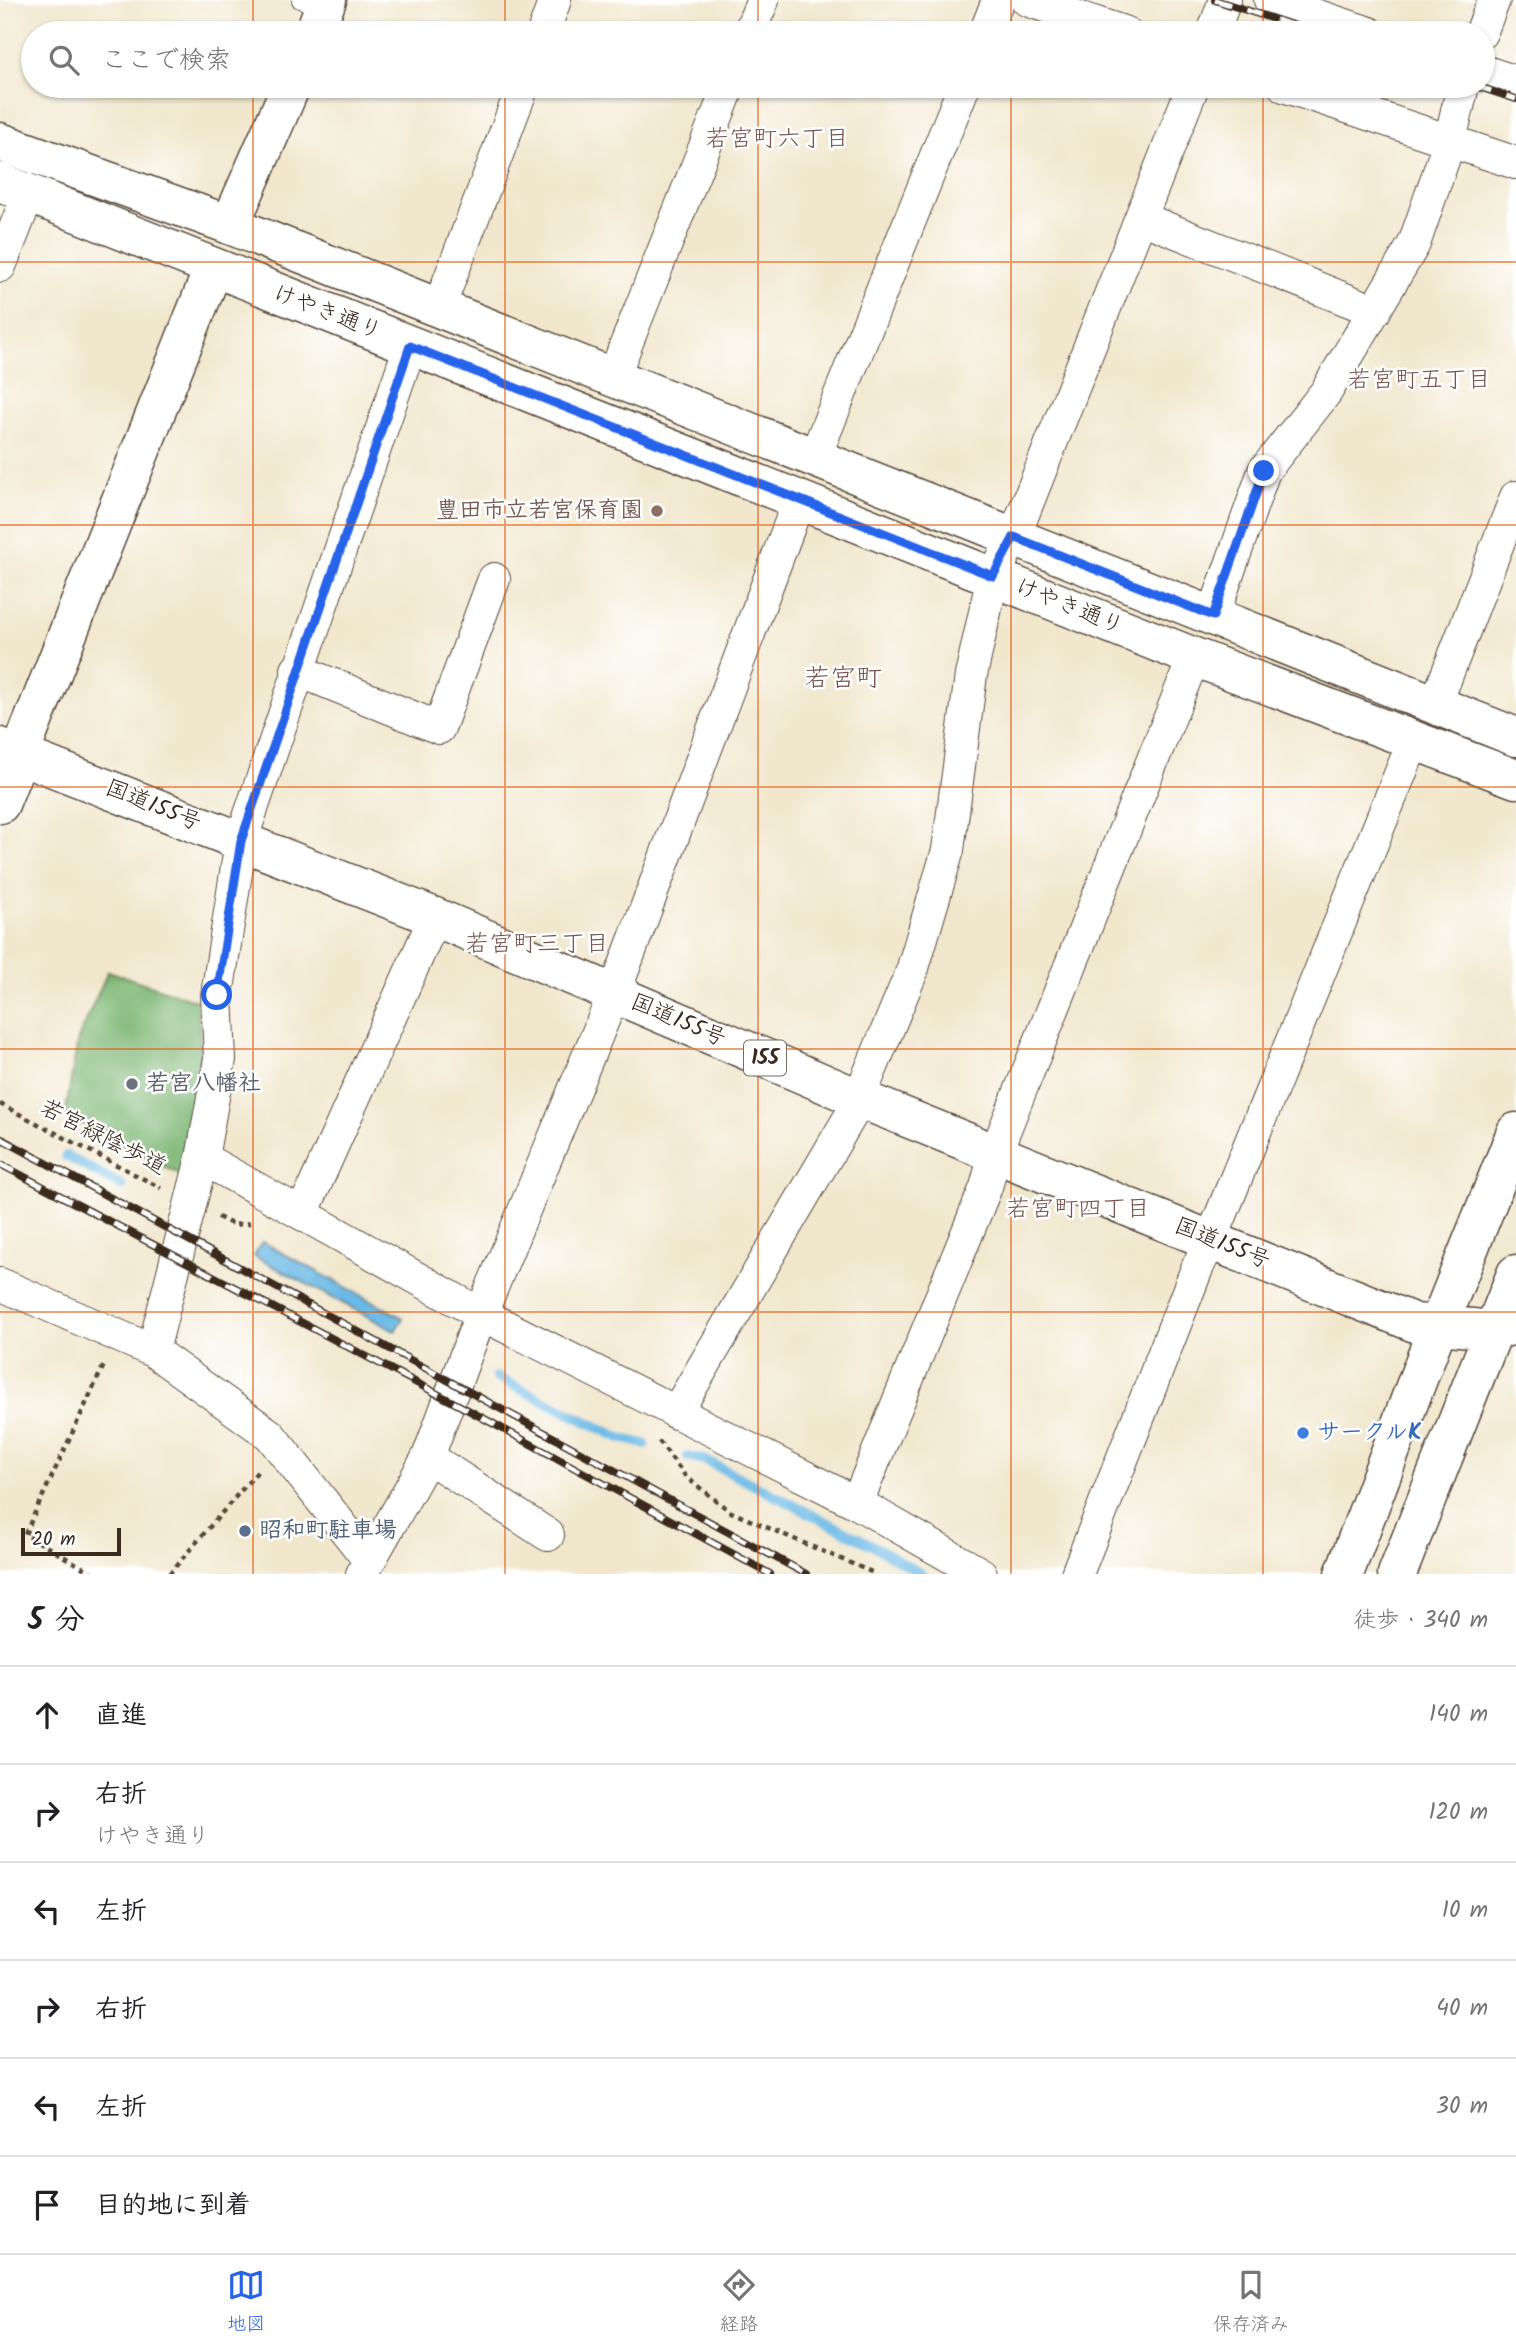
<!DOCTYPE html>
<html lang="ja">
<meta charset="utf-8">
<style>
:root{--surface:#fff;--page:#f6f6f6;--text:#202124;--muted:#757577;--line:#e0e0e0;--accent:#2563eb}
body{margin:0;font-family:Kalam,"Klee One",sans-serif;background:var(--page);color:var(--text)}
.scale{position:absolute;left:21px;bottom:18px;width:100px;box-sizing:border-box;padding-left:7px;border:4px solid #3b2a1e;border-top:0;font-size:19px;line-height:24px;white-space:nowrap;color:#3b2a1e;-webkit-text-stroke:5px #fff;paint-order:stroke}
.stop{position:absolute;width:21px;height:21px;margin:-16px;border:5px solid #2563eb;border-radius:50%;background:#fff}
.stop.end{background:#2563eb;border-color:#fff;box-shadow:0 2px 7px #0008}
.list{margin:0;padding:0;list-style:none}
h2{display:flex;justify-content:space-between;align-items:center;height:91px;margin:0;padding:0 28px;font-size:30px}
h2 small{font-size:23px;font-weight:400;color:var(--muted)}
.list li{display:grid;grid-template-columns:46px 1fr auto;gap:21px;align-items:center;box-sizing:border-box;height:98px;padding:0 28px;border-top:2px solid var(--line)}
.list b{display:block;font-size:26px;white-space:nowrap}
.list p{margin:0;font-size:23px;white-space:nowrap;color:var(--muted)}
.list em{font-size:23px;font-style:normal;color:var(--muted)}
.icon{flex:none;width:38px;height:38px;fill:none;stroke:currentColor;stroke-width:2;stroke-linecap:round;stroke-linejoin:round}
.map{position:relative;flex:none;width:1516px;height:1574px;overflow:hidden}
.search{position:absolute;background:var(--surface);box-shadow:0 2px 5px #0004;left:21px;right:21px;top:21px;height:77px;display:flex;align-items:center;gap:18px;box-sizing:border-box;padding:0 24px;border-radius:38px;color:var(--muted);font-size:26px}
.sheet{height:679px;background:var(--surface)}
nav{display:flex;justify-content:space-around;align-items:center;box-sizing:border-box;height:98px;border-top:2px solid var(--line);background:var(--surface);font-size:19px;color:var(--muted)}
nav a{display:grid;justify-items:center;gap:4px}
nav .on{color:var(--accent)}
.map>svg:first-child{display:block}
.forest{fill:#7db673;stroke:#5c7048;stroke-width:2}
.water{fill:#6bb9e5;stroke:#537282;stroke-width:2}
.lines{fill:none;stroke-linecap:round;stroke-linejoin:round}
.stream{stroke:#6bb9e5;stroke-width:10}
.service-casing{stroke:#564638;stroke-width:18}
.minor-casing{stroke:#564638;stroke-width:34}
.tertiary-casing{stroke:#564638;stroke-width:41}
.trunk-casing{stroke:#564638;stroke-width:41}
.path{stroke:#564638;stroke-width:4.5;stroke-dasharray:5 5;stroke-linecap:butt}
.service{stroke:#fff;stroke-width:16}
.minor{stroke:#fff;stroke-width:32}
.tertiary{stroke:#fff;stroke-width:38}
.trunk{stroke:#fff;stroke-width:38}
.rail-casing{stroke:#3b2a1e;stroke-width:8}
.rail{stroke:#fff;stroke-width:5;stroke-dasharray:16;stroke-linecap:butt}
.route{stroke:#2563eb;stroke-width:9}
.grid{fill:none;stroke:#df570d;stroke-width:2;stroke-opacity:0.55}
.education-dot{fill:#8d6e63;stroke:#fff;stroke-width:2.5}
.worship-dot{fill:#6b7280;stroke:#fff;stroke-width:2.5}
.shop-dot{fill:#3f7fe0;stroke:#fff;stroke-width:2.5}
.service-dot{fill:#5c6f8a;stroke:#fff;stroke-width:2.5}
.labels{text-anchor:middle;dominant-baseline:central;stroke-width:5;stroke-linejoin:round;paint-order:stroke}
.shield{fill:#fff;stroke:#766a62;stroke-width:2}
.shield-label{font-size:21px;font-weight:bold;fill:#3b2a1e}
.street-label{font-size:23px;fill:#3b2a1e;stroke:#fff}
.education-label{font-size:23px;font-weight:bold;fill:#785e54;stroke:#fff;text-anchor:end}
.worship-label{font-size:23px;font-weight:bold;fill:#5b616d;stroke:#fff;text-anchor:start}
.shop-label{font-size:23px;font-weight:bold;fill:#366cbe;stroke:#fff;text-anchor:start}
.service-label{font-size:23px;font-weight:bold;fill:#4e5e75;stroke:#fff;text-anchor:start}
.neighbourhood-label{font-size:24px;fill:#77564e;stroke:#fff}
.quarter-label{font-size:26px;fill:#77564e;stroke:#fff}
</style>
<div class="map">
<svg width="1516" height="1574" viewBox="0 0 1516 1574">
<rect width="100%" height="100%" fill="#fff"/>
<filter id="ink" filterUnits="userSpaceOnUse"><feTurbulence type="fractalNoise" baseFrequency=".0143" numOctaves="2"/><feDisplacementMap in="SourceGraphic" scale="14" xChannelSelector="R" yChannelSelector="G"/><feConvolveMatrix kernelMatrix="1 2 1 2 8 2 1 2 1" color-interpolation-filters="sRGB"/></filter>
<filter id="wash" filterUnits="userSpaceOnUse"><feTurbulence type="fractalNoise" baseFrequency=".00686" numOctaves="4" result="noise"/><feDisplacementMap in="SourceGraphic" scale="28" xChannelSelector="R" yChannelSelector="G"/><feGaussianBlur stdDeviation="1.57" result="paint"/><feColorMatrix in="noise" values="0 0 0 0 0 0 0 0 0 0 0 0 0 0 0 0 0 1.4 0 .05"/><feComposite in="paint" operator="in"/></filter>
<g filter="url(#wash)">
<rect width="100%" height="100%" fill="#f1e7cd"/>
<polygon class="forest" points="108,971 197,1001 201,1049 182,1176 65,1115 78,1039"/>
<polygon class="water" points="262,1242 403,1318 395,1331 254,1256"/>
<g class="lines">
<g class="stream">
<polyline points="66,1156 122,1186"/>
<polyline points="496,1377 620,1438 645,1444"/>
<polyline points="688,1456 707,1461 872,1545 922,1574"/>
</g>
</g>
</g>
<g filter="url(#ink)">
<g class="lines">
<defs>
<polyline id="service" points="300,0 324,9"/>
<g id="minor">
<polyline points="1027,0 1126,33"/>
<polyline points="1270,0 1369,33"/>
<polyline points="543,33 555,0"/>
<polyline points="749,33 763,0"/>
<polyline points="985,33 998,0"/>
<polyline points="1213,33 1225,0"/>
<polyline points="1481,33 1494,0"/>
<polyline points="1483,71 1516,82"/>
<polyline points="1284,86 1516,163"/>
<polyline points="1141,218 1375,311"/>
<polyline points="0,266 29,193"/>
<polyline points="438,310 523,86"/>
<polyline points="612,380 729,86"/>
<polyline points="814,459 964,86"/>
<polyline points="1213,616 1264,471 1326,392 1414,244 1450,140 1463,86"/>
<polyline points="297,670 439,728 494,579"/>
<polyline points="1436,703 1516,497"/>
<polyline points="202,1158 481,1314 857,1503 981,1574"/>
<polyline points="302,1214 435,917"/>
<polyline points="0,1284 153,1351"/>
<polyline points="676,1413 854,1110 912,971 948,850 971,675 993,576 1014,537 1193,86"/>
<polyline points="428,1457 548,1535"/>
<polyline points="857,1503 986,1187 995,1154 1194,657"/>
<polyline points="369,1560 270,1435 153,1351 202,1158 220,1059 217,995 241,841 410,346"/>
<polyline points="362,1574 428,1457 481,1314 614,994 799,500"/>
<polyline points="1077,1574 1198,1266 1211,1240 1414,740"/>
</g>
<g id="tertiary">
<polyline points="314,33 327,0"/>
<polyline points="0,142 230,225 1516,737"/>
<polyline points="0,182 1194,657 1516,779"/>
<polyline points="230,225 291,86"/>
<polyline points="0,804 213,269"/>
<polyline points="1344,1574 1438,1326 1516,1132"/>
<polyline points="1397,1574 1516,1274"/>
</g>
<polyline id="trunk" points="0,747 435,917 858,1098 1415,1323 1495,1330 1516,1325"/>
</defs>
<use href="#service" class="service-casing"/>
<use href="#minor" class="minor-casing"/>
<use href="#tertiary" class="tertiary-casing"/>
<use href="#trunk" class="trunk-casing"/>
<g class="path">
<polyline points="0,1104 161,1188"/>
<polyline points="218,1217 234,1225 250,1223"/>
<polyline points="659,1441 686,1477 731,1512 876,1574"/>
<polyline points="94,1574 25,1534 104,1365"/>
<polyline points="169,1574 258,1471"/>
</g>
<use href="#service" class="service"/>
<use href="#minor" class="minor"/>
<use href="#tertiary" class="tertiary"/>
<use href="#trunk" class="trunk"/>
<defs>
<g id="rail">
<polyline points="1215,0 1317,33"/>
<polyline points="1476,86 1516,99"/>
<polyline points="0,1138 806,1574"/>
<polyline points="0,1164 470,1411 770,1574"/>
</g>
</defs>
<use href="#rail" class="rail-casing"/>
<use href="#rail" class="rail"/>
</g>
</g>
<g class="lines" filter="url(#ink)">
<polyline class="route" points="217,995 241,841 410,346 993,576 1014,537 1213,616 1264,471"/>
</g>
<path class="grid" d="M253 0V33M505 0V33M758 0V33M1011 0V33M1263 0V33M253 86V1574M505 86V1574M758 86V1574M1011 86V1574M1263 86V1574M0 262H1516M0 525H1516M0 787H1516M0 1049H1516M0 1312H1516"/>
<circle class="education-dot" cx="657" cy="511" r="7"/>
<circle class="worship-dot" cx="132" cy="1084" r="7"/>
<circle class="shop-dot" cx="1303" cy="1433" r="7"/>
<circle class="service-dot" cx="245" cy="1531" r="7"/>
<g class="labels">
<rect class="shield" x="744" y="1040.5" width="42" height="35" rx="5"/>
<g class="shield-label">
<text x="765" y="1058">155</text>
</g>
<g class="street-label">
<text transform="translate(327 313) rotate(21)">けやき通り</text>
<text transform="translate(1069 607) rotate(22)">けやき通り</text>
<text transform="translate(153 806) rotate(22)">国道155号</text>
<text transform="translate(678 1021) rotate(23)">国道155号</text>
<text transform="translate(103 1138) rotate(27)">若宮緑陰歩道</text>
<text transform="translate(1222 1244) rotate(22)">国道155号</text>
</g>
<g class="education-label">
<text x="643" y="511">豊田市立若宮保育園</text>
</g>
<g class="worship-label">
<text x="146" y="1084">若宮八幡社</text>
</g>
<g class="shop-label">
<text x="1317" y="1433">サークルK</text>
</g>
<g class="service-label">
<text x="259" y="1531">昭和町駐車場</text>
</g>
<g class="neighbourhood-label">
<text x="777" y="139">若宮町六丁目</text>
<text x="1419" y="380">若宮町五丁目</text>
<text x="537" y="944">若宮町三丁目</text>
<text x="1078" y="1209">若宮町四丁目</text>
</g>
<g class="quarter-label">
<text x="843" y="679">若宮町</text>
</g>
</g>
</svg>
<div class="scale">20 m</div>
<div class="stop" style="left:217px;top:995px"></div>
<div class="stop end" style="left:1264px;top:471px"></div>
<div class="search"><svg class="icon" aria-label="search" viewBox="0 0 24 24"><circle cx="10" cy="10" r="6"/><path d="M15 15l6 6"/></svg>ここで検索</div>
</div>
<section class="sheet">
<h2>5 分<small>徒歩 · 340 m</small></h2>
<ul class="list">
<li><svg class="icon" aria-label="ahead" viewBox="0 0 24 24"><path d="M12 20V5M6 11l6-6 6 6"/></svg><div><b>直進</b></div><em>140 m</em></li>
<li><svg class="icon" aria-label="right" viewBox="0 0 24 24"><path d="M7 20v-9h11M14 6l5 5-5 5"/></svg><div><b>右折</b><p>けやき通り</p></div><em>120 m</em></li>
<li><svg class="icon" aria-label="left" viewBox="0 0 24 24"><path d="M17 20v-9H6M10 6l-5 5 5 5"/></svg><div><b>左折</b></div><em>10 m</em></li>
<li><svg class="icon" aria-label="right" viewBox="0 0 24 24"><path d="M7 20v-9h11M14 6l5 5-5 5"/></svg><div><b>右折</b></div><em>40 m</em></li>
<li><svg class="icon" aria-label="left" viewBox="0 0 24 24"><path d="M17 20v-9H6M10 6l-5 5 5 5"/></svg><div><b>左折</b></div><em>30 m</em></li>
<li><svg class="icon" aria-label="arrive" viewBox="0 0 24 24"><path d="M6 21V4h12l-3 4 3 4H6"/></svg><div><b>目的地に到着</b></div></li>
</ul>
</section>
<nav>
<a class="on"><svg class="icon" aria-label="map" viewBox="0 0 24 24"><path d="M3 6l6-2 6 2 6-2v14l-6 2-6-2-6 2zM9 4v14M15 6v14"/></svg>地図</a>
<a><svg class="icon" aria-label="directions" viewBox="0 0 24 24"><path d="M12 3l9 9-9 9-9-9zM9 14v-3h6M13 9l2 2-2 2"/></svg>経路</a>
<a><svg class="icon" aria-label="saved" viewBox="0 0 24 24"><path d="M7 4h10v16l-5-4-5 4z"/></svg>保存済み</a>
</nav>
